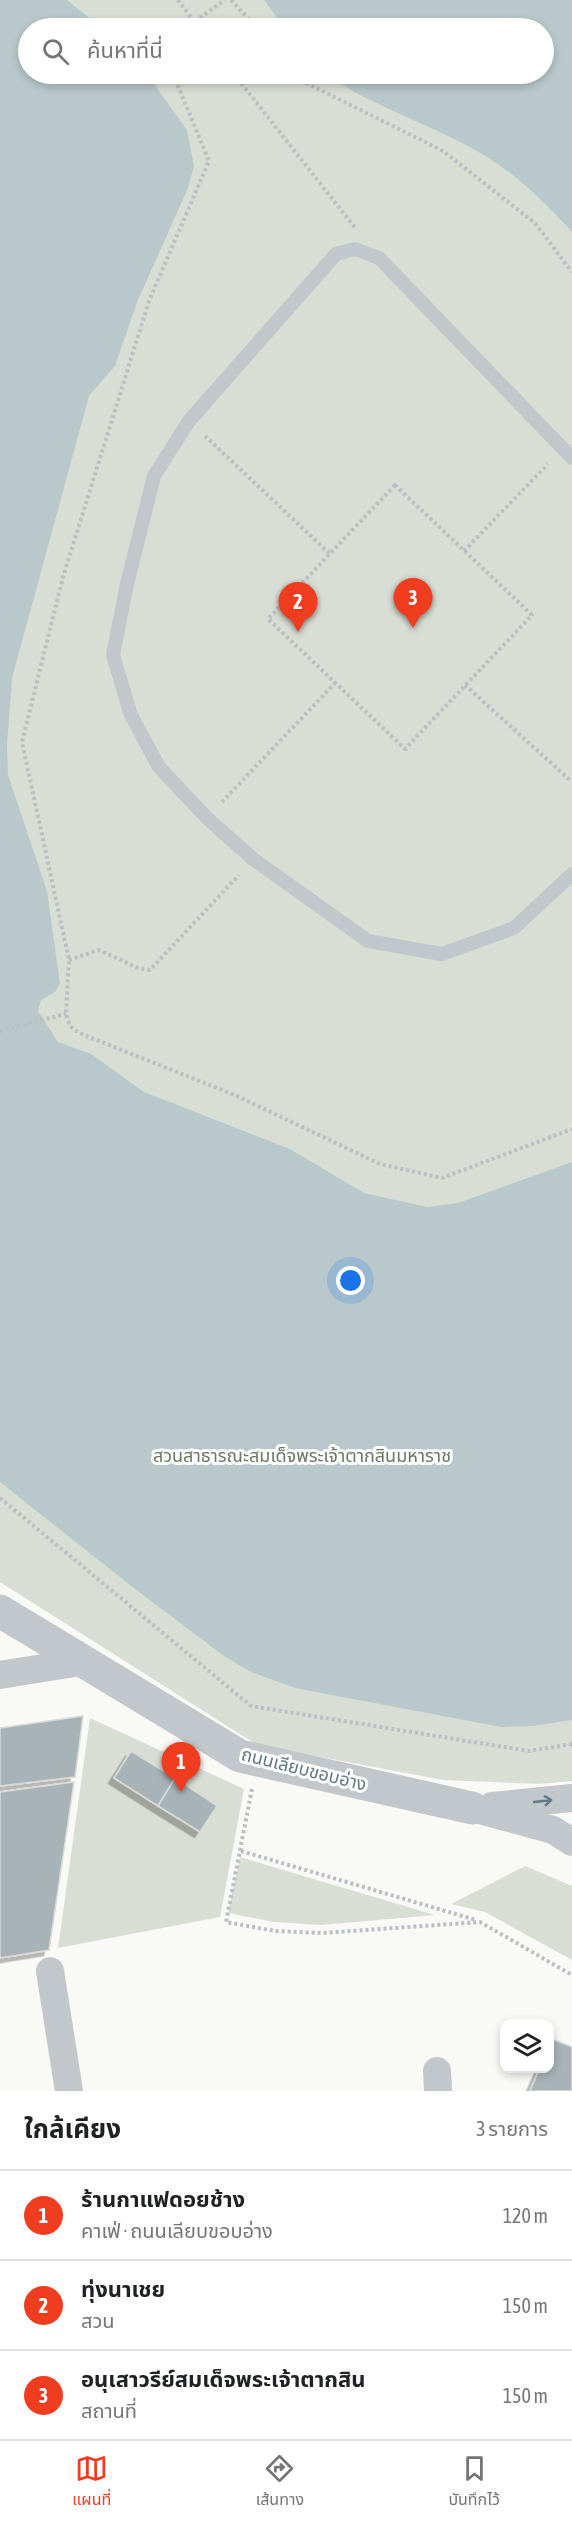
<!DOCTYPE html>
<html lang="th">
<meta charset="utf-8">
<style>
:root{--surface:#fff;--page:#f2f2f2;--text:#202124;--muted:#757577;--line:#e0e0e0;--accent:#f03d1f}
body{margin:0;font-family:"Asap Condensed","Noto Sans Thai",sans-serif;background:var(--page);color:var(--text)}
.controls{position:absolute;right:18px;bottom:18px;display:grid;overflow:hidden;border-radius:12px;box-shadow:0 3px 9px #0003}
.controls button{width:54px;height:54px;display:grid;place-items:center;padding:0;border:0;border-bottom:2px solid var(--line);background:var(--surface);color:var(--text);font:30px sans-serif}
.you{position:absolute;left:351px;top:1281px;width:21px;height:21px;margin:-15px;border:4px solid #fff;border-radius:50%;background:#1a73e8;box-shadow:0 0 0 9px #1a73e833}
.badge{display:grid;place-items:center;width:39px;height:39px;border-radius:50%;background:var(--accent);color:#fff;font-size:20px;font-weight:700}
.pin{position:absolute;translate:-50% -50px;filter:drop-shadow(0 2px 3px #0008)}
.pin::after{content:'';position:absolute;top:32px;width:21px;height:18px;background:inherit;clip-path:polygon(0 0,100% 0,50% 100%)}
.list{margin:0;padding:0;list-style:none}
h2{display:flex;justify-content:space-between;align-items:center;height:78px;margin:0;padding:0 24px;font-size:26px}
h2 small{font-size:20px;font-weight:400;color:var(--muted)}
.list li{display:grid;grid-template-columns:39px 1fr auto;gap:18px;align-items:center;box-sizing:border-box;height:90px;padding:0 24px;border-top:2px solid var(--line)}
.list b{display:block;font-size:22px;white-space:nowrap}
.list p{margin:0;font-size:20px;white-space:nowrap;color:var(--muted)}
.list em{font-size:20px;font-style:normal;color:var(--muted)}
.icon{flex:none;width:33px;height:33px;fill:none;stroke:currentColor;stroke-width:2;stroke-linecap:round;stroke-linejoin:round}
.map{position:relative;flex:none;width:572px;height:2091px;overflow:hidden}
.search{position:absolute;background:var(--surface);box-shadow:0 3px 9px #0003;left:18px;right:18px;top:18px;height:66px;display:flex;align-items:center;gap:15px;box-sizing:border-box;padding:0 21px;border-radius:33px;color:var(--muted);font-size:22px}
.sheet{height:348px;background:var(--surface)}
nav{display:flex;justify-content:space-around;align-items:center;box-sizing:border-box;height:84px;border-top:2px solid var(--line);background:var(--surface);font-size:16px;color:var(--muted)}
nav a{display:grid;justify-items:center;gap:3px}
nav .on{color:var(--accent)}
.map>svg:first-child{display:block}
.green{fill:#d9ded5;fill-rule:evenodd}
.water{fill:#b8c8cb}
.building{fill:#a8b3b8;stroke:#dbdad8;stroke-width:1.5;filter:url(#shadow)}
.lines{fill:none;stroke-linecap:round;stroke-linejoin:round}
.path{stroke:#bbbfc2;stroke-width:4;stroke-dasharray:3 3;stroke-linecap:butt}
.service{stroke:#c1c7ca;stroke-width:14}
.minor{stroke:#c1c7ca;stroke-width:28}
.tertiary{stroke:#c1c7ca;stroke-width:33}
.oneway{stroke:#627883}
.labels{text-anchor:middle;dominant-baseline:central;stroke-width:6;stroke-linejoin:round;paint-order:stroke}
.park-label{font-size:18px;fill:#687a61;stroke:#fff}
.street-label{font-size:18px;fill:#627883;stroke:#fff}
</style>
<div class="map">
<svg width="572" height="2091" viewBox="0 0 572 2091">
<defs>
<filter id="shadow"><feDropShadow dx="-5.5" dy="5.5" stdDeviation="0" flood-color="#0004"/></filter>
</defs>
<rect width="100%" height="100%" fill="#f9f9f6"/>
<g class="green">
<path d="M0 0H572V1781L539 1784 443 1780 257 1745 0 1582ZM28 28H544V74H28Z"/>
<polygon points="90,1718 244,1789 220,1917 58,1948"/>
<polygon points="240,1857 435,1915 321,1925 274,1922 228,1913"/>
<polygon points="525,1866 572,1886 572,1960 485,1912 451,1904"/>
</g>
<g class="water">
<polygon points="0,0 67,0 102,28 28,28 28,74 147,74 187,130 194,166 188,188 138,300 115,366 89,396 12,678 7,745 8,775 47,891 60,984 55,992 41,1000 38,1011 58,1042 91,1054 144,1092 290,1149 364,1193 427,1207 458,1203 572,1162 572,1720 532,1726 501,1727 295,1688 251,1672 224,1656 135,1589 0,1482"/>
<path d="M264 0H572V232C546 203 516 174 482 154 432 124 374 108 326 74H544V28H285Z"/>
</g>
<g class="building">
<polygon points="83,1716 75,1777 0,1786 0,1728"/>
<polygon points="131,1751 175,1778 158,1806 114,1778"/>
<polygon points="175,1778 217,1806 200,1832 158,1806"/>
<polygon points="74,1782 49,1950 0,1958 0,1792"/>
<polygon points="552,2039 572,2047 572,2091 530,2091 540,2068 550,2068"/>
</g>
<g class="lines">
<g class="path">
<polyline points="178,0 199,28"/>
<polyline points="231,0 257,28"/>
<polyline points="185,28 225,0"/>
<polyline points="173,74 209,161 149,301 63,577 22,742 69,960 66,1014 70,1026 79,1033 237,1096 380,1164 442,1178 572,1129"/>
<polyline points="234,74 356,229"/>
<polyline points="298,74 306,83 443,151 535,223 572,272"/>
<polyline points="205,436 330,554"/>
<polygon points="395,485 532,615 405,749 268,619"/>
<polyline points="464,551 548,464"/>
<polyline points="465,685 572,782"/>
<polyline points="222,802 335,683"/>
<polyline points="69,960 99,950 138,968 150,970 239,875"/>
<polyline points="0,1031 66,1014"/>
<polyline points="0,1498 251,1706 529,1751 572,1744"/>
<polyline points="252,1789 226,1922 275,1931 323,1933 480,1922 572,1975"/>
<polyline points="241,1851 476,1920"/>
</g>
<polyline class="service" points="572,458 379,258 355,249 336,254 189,421 154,476 127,584 113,655 131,715 159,767 207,818 253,859 368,941 442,954 514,928 572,874"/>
<g class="minor">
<polyline points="0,1675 81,1662"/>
<polyline points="492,1806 572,1798"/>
<polyline points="472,1808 553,1830 572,1842"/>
<polyline points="50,1971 69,2091"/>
<polyline points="437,2071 438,2091"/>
</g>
<polyline class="tertiary" points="0,1611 240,1756 472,1808"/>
</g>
<defs><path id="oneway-shaft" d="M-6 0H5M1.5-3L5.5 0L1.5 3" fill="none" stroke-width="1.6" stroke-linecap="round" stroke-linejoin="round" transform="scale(1.5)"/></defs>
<use class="oneway" href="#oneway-shaft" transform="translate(543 1801) rotate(-6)"/>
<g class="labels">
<g class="park-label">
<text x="302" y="1455">สวนสาธารณะสมเด็จพระเจ้าตากสินมหาราช</text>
</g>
<g class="street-label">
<text transform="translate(304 1769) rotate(14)">ถนนเลียบขอบอ่าง</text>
</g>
</g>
</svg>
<div class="controls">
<button><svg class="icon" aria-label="layers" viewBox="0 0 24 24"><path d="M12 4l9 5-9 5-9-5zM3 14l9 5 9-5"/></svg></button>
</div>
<div class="you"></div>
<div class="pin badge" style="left:181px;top:1792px">1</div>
<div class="pin badge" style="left:298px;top:632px">2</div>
<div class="pin badge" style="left:413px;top:628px">3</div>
<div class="search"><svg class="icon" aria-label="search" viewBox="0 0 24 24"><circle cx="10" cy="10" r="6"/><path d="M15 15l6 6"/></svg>ค้นหาที่นี่</div>
</div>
<section class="sheet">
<h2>ใกล้เคียง<small>3 รายการ</small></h2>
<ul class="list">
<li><span class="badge">1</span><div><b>ร้านกาแฟดอยช้าง</b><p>คาเฟ่ · ถนนเลียบขอบอ่าง</p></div><em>120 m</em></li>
<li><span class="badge">2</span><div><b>ทุ่งนาเชย</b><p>สวน</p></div><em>150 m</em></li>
<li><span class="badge">3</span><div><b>อนุเสาวรีย์สมเด็จพระเจ้าตากสิน</b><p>สถานที่</p></div><em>150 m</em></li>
</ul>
</section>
<nav>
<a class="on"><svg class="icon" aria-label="map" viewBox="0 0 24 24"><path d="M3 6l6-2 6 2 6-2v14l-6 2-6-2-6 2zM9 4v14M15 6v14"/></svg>แผนที่</a>
<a><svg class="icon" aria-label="directions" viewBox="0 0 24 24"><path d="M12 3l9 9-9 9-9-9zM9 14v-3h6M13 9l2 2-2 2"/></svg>เส้นทาง</a>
<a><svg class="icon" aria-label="saved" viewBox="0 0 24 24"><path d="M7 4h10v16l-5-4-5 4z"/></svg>บันทึกไว้</a>
</nav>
